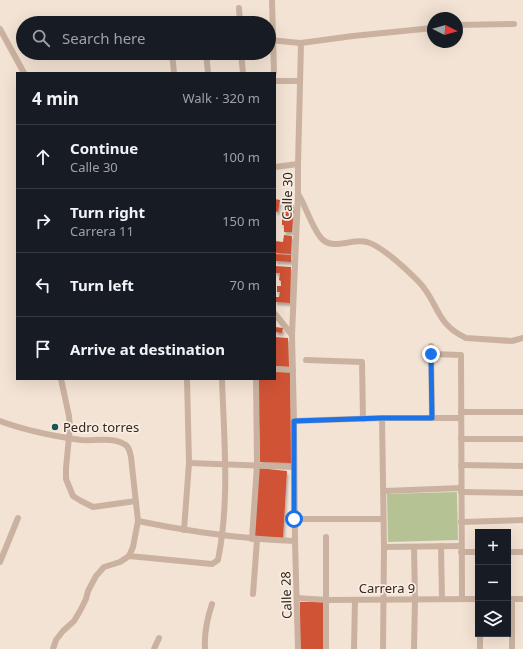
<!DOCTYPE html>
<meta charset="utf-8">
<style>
:root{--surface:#171b24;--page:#242831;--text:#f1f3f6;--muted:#9ea1a6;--line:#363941}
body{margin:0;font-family:"Noto Sans",sans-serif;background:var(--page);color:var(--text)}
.controls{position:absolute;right:12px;bottom:12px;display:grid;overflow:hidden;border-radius:0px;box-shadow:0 4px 16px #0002}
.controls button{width:36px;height:36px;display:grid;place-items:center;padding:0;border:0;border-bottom:1px solid var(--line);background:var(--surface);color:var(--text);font:20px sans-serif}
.compass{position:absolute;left:427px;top:12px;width:36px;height:36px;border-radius:50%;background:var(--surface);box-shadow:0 4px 16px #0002;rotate:96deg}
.stop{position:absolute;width:12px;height:12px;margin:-9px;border:3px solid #1a73e8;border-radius:50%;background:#fff}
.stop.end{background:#1a73e8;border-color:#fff;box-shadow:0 1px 4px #0008}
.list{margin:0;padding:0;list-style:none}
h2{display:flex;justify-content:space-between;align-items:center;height:52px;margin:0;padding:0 16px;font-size:17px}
h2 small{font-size:13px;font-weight:400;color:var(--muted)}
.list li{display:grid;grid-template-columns:26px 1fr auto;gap:12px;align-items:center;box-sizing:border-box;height:64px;padding:0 16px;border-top:1px solid var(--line)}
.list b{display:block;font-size:15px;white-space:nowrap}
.list p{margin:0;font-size:13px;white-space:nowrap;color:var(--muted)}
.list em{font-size:13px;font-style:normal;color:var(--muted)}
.icon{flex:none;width:22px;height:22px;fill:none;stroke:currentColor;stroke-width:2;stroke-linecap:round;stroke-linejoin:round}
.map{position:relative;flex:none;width:523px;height:649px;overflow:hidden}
.search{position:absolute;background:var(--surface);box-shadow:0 4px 16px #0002;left:16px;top:16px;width:260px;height:44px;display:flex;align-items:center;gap:10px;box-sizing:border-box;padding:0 14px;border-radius:22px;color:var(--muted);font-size:15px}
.panel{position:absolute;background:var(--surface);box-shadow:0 4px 16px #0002;left:16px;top:72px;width:260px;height:308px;border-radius:0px}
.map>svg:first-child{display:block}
.green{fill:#b5c294}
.building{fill:#d15234;filter:url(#shadow)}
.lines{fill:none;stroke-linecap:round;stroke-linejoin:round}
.minor{stroke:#cbb2a0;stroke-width:6}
.route{stroke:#1a73e8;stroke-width:5}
.poi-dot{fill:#165859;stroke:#faede1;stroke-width:1.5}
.labels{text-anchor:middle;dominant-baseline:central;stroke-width:3.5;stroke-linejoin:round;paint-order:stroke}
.street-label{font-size:13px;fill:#342824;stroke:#faede1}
.poi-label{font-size:13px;fill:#342824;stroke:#faede1;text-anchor:start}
</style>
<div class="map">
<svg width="523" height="649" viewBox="0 0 523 649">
<defs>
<filter id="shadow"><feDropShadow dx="1.5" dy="3" stdDeviation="1" flood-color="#0004"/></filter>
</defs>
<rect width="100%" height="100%" fill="#f3e3d4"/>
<polygon class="green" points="457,492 458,540 388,542 387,494"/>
<g class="building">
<polygon points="275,199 280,200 278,212 275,211"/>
<polygon points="284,205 294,205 292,232 284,232 284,225 282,225 282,219 286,219 286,213 283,213"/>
<polygon points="284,235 292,236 291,254 275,253 275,241 283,242"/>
<polygon points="275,254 291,255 291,262 275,261"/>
<polygon points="275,266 291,267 290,303 275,302 275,297 279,297 280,292 277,292 277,286 281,286 281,281 279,280 280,273 275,273"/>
<polygon points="275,327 283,328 282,333 275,332"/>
<polygon points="275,337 288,338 289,367 275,366"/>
<polygon points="275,371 290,372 291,463 260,462 258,379 275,379"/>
<polygon points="259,468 287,471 283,538 254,537"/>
<polygon points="300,602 324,602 323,649 300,649"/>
</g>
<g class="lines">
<g class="minor">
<polyline points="272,0 274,73"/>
<polyline points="239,8 240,23"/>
<polyline points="457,25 514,24"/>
<polyline points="0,29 24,73"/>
<polyline points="269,40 301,43 353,36 433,28"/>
<polyline points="172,53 174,73"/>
<polyline points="206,53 208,73"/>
<polyline points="241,53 243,73"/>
<polyline points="275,81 299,81"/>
<polyline points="275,167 298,164"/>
<path d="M298 194C306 206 313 231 323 240 336 250 352 238 367 242 383 247 406 269 418 281 439 302 434 323 466 338L512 341 523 338"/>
<polyline points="275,314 292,335"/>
<polyline points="431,346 432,418"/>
<polyline points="431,354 461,355 462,599"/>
<polyline points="306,360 362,362 363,419"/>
<polyline points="275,369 293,370"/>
<polyline points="61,379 69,416 70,427 66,468 66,479 73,496 81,501 93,507 136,501"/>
<polyline points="461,412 523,412"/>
<polyline points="382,418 384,547 383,649"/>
<path d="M0 421C27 431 53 436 81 440 94 441 112 437 124 444 129 446 130 452 131 457L138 521 133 547 129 556 120 562 104 567 96 576 88 591 86 599 80 611 74 621 63 631 56 640 53 649"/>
<polyline points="294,421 382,418 461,418"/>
<polyline points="461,439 523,439"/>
<polyline points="189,463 294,467"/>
<polyline points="461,465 523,466"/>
<polyline points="384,491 461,488"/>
<polyline points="461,492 523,493"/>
<polyline points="294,519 383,519"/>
<path d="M138 521C191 532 241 539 295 541"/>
<polyline points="461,522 523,520"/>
<polyline points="184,530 189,463 187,379"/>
<polyline points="252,539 257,465 256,379"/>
<polyline points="441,546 442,599"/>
<polyline points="384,547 461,546"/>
<polyline points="461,552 478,552"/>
<polyline points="508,552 523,552"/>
<path d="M129 556 212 564 218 560C230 501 224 439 222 379"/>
<polyline points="0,562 18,518"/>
<polyline points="253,594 257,540"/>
<polyline points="297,598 327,600 478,599"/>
<polyline points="508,599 523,599"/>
<polyline points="480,634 480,649"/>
<polyline points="154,649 159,638"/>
<path d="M205 649C204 633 207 619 212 604"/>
<polyline points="298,649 295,541 294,421 292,335 298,194 298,164 301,43"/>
<polyline points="326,649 326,537"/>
<polyline points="354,649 355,600"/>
<polyline points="414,649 415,599 414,547"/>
<polyline points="512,649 512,599"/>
</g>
</g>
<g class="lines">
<polyline class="route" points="294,519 294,421 382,418 432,418 431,354"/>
</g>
<circle class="poi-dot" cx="55" cy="427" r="4"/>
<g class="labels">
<g class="street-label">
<text transform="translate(287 196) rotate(-89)">Calle 30</text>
<text x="387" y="588">Carrera 9</text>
<text transform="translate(286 595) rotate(-92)">Calle 28</text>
</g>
<g class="poi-label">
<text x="63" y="427">Pedro torres</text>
</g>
</g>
</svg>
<div class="controls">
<button>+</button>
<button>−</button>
<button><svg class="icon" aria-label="layers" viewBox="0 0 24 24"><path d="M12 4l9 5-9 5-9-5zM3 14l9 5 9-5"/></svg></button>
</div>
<svg class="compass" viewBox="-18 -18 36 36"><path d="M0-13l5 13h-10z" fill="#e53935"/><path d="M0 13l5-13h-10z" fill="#9ea1a6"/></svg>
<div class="stop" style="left:294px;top:519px"></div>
<div class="stop end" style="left:431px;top:354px"></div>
<div class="search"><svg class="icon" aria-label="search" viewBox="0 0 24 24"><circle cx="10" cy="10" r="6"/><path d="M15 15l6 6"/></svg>Search here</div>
<section class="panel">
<h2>4 min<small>Walk · 320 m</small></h2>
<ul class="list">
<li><svg class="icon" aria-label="ahead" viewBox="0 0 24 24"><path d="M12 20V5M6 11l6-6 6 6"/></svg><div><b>Continue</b><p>Calle 30</p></div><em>100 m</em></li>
<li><svg class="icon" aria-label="right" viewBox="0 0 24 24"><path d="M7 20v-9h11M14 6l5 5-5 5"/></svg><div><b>Turn right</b><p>Carrera 11</p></div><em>150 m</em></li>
<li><svg class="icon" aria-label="left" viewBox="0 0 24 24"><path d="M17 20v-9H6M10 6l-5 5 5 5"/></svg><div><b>Turn left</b></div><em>70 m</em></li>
<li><svg class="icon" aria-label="arrive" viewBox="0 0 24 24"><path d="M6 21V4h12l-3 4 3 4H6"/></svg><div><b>Arrive at destination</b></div></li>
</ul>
</section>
</div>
